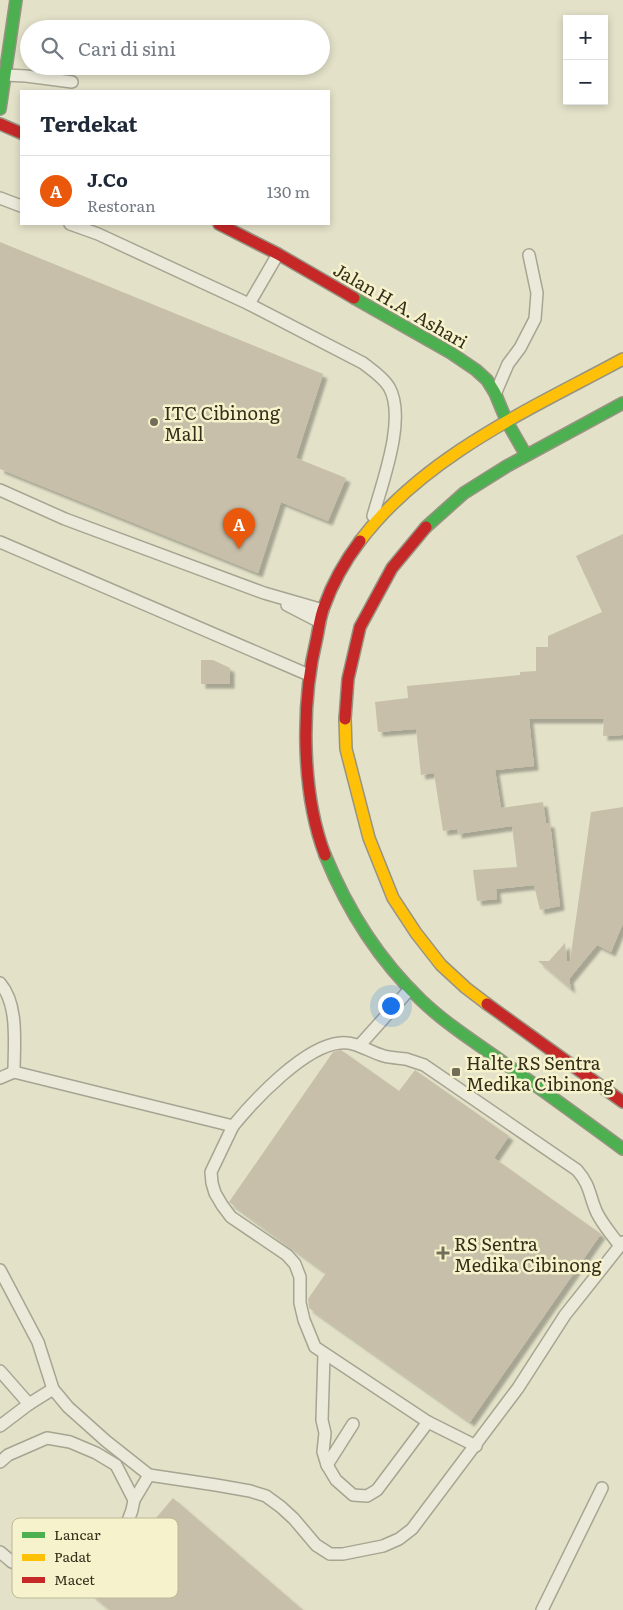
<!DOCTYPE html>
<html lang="id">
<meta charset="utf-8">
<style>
:root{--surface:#fff;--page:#f2f2f3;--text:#1f2937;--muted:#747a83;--line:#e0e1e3;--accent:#ea580c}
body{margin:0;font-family:Literata,serif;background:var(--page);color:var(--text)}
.controls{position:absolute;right:15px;top:15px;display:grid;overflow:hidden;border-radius:0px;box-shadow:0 2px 8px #0003}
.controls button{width:45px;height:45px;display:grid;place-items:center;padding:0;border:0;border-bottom:1px solid var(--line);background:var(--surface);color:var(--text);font:25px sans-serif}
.you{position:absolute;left:390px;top:1005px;width:18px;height:18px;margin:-12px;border:4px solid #fff;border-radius:50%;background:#1a73e8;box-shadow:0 0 0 8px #1a73e833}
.badge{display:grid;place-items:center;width:32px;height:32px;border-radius:50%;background:var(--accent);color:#fff;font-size:16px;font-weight:700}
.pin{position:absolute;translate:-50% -41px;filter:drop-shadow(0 1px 2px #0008)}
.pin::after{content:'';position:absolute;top:26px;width:18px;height:15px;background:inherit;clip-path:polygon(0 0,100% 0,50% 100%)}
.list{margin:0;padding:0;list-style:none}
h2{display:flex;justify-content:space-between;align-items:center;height:65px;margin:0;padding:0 20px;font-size:21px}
h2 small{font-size:16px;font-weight:400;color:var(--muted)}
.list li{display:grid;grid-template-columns:32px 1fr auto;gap:15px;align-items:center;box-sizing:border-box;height:70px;padding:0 20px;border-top:1px solid var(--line)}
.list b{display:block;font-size:19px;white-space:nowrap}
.list p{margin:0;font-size:16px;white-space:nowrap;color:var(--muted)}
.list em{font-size:16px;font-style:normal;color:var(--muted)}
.icon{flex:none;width:28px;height:28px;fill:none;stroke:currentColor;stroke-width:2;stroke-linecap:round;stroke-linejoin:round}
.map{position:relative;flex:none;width:623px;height:1610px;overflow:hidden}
.search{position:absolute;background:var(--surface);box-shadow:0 2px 8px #0003;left:20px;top:20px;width:310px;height:55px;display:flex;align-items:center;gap:12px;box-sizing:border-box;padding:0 18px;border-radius:28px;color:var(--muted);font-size:19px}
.panel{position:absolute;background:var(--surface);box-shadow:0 2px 8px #0003;left:20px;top:90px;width:310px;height:135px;border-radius:0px}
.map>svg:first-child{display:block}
.building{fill:#c7bfa9;filter:url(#shadow)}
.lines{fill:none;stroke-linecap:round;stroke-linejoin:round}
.lane-casing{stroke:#a7a492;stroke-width:14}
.fast-casing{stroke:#979382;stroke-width:14}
.slow-casing{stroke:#979382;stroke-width:14}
.jam-casing{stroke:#979382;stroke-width:14}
.lane{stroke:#ebeada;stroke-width:11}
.fast{stroke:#4caf50;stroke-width:11}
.slow{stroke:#ffc107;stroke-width:11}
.jam{stroke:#c62828;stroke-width:11}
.poi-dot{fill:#726d58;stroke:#f6f3cc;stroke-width:2}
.labels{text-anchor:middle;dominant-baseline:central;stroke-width:5;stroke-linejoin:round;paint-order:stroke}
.street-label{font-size:18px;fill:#352e1b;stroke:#f6f3cc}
.poi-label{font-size:18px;fill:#352e1b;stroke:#f6f3cc;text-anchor:start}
.key{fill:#f6f3cc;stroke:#bcb897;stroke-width:1}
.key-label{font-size:14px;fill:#352e1b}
</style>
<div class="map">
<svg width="623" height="1610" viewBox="0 0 623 1610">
<defs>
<filter id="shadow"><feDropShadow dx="4.5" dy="4.5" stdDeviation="1" flood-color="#0004"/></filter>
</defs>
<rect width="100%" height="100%" fill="#e3e1c8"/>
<g class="building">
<polygon points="0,242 323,374 296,458 346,478 328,521 281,502 258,573 0,469"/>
<polygon points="623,534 623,735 603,736 604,719 529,719 534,766 495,770 501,808 543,802 546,823 550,823 560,906 540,910 534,885 496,889 497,899 477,901 473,870 517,867 512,826 457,834 457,829 443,831 434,773 421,775 416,729 378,732 375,702 408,698 407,686 520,675 520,672 536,671 536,647 548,647 548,636 602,612 576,556"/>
<polygon points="201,660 213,660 230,668 230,684 201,684"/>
<polygon points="623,807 623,923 611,952 597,945 569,979 571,989 538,961 549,961 565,943 567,961 570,961 591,812"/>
<polygon points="341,1050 399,1091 415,1070 509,1136 494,1158 601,1234 470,1422 309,1308 308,1299 326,1273 229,1202 333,1052"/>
<polygon points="173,1498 303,1610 110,1610 91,1594"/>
</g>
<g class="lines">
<defs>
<g id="lane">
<polyline points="5,75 26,76 72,82"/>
<polyline points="0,198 21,206"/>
<path d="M70 224 98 234 249 304 363 363C372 370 383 377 389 387 407 418 382 483 373 516"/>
<polyline points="249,304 278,254"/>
<polyline points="496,392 508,364 520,348 535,319 537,293 529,255"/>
<polyline points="0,490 65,519 264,593 323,610"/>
<polyline points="0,542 309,675"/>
<polyline points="287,605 320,622"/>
<path d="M0 983C19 1005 14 1044 14 1072"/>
<polyline points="359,1046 410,989"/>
<path d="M0 1078 14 1072 233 1126C255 1099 305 1046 340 1043 356 1041 369 1052 384 1056 391 1058 399 1058 406 1059 412 1061 418 1063 424 1065L577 1170C591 1186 589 1196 597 1213 603 1225 612 1235 620 1246"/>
<polyline points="233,1126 211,1172 212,1183 215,1193 222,1205 231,1217 287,1255 295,1264 300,1277 300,1303 304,1320 315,1347 428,1422 476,1446"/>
<polyline points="0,1270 38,1342 53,1389 68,1407 106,1441 149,1475 216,1485 250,1491 266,1496 281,1507 294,1519 316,1545 330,1554 343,1554 383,1546 399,1539 412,1529 518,1388 565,1315 623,1242"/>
<polyline points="324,1354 322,1420 325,1433 323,1452 327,1465 336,1480 353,1495 367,1496 377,1490 428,1422"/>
<polyline points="0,1371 29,1404 53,1389"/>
<polyline points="0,1426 29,1404"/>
<polyline points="0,1462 8,1455 47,1438 70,1442 96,1453 116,1465 134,1500 132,1510 125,1529 106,1552 87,1567 42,1574 12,1562 0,1552"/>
<polyline points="327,1465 353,1424"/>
<polyline points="134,1500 149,1475"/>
<polyline points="542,1610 602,1488"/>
</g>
<g id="fast">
<polyline points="0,109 16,0"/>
<polyline points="354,298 451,353 476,370 487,380 495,393 507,422 526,455"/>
<polyline points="426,527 464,493 507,466 623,403"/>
<path d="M325 855C347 909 379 960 421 1000 445 1023 473 1041 500 1060 541 1089 582 1119 623 1149"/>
</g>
<g id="slow">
<path d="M360 541C425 455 531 409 623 359"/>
<polyline points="345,719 346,749 369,838 393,898 416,933 441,965 466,988 487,1004"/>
</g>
<g id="jam">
<polyline points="0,124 21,133"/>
<polyline points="219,224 278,254 354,298"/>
<polyline points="345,719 348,679 360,627 392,568 426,527"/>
<path d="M325 855C301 792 301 702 317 637 319 627 320 617 324 607 332 584 345 561 360 541"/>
<polyline points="487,1004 623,1102"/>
</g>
</defs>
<use href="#lane" class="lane-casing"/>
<use href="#fast" class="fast-casing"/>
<use href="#slow" class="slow-casing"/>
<use href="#jam" class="jam-casing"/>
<use href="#lane" class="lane"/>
<use href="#fast" class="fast"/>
<use href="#slow" class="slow"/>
<use href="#jam" class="jam"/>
</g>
<g class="poi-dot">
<circle cx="154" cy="422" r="5"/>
<rect x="451" y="1067" width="10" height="10" rx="2.5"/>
<path d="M440.5 1245.5h5v5h5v5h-5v5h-5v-5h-5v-5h5z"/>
</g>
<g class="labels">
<g class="street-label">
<text transform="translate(401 305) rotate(30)">Jalan H.A. Ashari</text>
</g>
<g class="poi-label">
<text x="164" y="412">ITC Cibinong<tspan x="164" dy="21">Mall</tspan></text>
<text x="466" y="1062">Halte RS Sentra<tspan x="466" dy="21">Medika Cibinong</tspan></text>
<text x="454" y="1243">RS Sentra<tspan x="454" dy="21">Medika Cibinong</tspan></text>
</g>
</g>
<rect x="12" y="1518" width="166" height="80" rx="8" class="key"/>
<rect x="22" y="1532" width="23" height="6" fill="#4caf50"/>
<rect x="22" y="1554" width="23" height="7" fill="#ffc107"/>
<rect x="22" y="1577" width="23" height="6" fill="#c62828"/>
<g class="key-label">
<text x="54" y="1540">Lancar</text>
<text x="54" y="1562">Padat</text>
<text x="54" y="1585">Macet</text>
</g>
</svg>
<div class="controls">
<button>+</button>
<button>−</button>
</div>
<div class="you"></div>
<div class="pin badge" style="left:239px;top:549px">A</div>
<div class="search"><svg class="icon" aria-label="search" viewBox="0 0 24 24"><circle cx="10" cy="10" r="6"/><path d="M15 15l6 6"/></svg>Cari di sini</div>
<section class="panel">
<h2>Terdekat<small></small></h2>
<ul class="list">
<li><span class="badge">A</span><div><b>J.Co</b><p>Restoran</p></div><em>130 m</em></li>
</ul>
</section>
</div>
